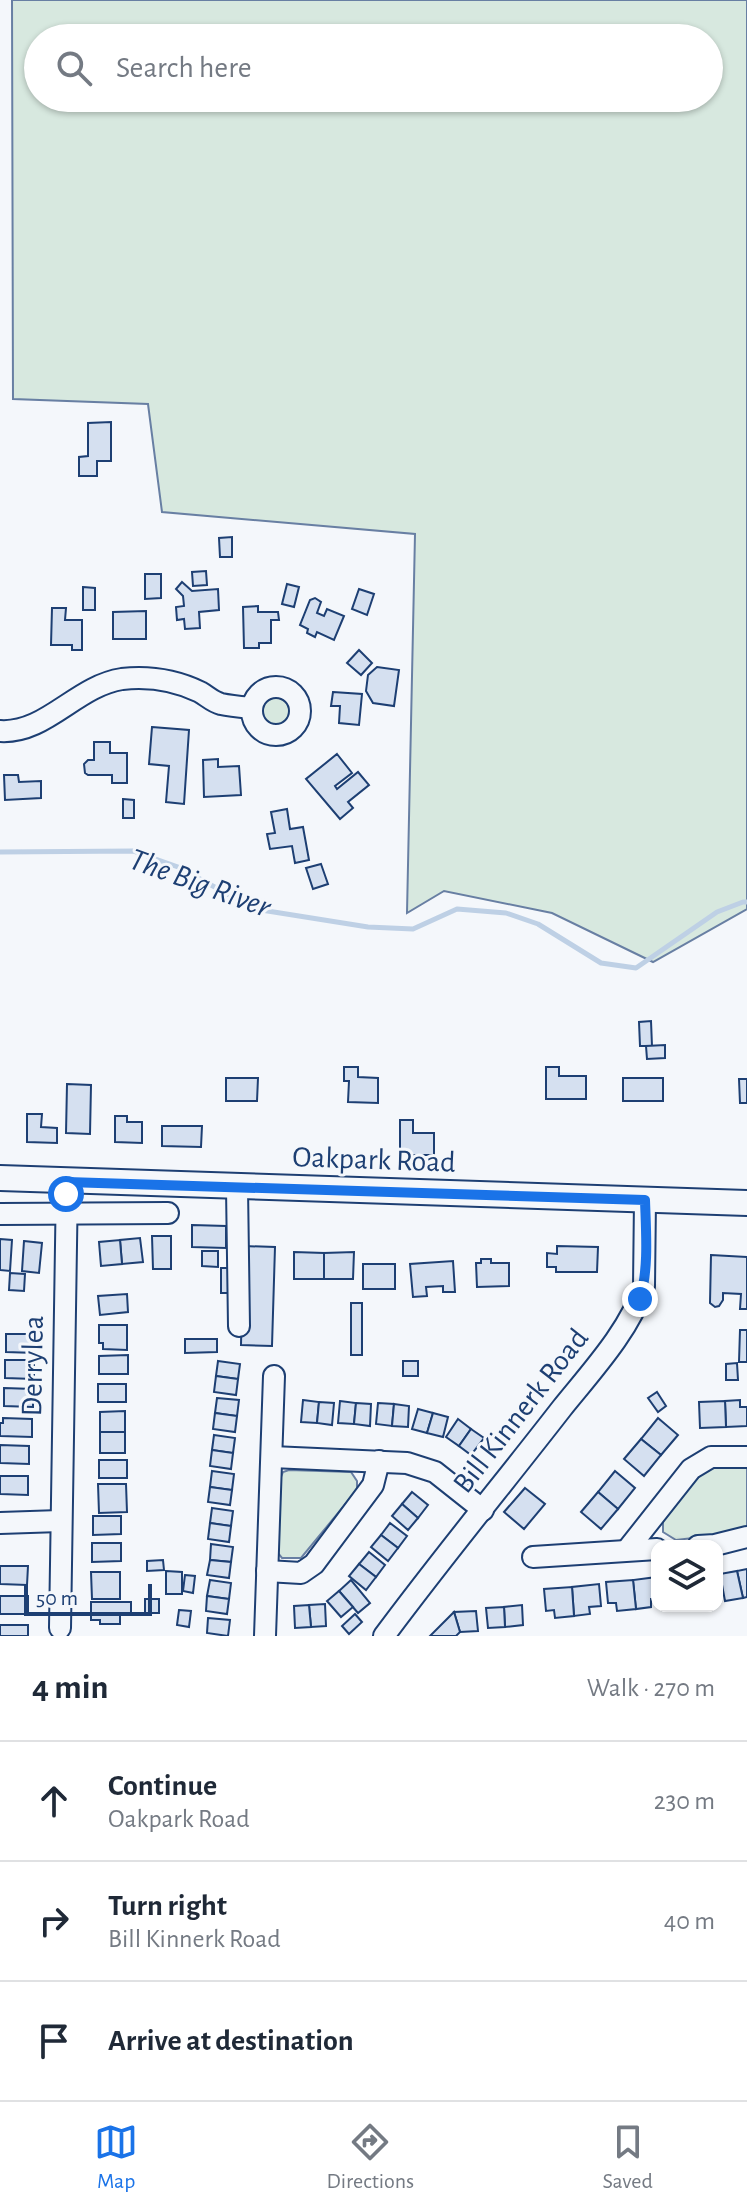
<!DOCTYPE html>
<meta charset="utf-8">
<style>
:root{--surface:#fff;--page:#f2f2f3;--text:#1f2937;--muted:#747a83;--line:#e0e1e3;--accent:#1a73e8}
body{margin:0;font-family:"Alegreya Sans",sans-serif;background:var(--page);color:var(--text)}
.controls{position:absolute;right:24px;bottom:24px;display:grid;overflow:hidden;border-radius:16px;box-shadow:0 2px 6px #0004}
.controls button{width:72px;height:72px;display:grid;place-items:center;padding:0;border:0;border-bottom:2px solid var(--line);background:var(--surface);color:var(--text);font:40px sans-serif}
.scale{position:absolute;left:24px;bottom:20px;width:128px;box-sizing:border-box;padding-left:8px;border:4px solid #1d3f73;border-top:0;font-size:22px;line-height:28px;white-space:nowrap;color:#1d3f73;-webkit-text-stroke:6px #f4f7fb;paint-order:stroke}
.stop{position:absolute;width:24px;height:24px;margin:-18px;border:6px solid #1a73e8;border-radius:50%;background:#fff}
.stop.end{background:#1a73e8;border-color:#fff;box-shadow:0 2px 8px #0008}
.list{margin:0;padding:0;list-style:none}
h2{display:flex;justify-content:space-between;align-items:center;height:104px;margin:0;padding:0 32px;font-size:34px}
h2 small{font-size:26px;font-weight:400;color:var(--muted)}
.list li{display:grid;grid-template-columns:52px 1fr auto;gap:24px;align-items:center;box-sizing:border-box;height:120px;padding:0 32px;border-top:2px solid var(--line)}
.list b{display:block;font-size:30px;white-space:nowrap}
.list p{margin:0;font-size:26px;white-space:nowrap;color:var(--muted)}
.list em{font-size:26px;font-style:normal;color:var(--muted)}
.icon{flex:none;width:44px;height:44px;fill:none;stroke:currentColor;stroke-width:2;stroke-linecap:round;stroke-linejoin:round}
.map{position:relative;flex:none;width:747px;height:1636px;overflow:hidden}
.search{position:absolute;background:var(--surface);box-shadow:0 2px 6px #0004;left:24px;right:24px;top:24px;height:88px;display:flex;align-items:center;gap:20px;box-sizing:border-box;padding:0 28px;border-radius:44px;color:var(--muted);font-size:30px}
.sheet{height:464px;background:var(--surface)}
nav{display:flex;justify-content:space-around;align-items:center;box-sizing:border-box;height:112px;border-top:2px solid var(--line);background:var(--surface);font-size:22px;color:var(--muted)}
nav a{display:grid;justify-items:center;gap:4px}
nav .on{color:var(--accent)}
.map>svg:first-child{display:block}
.green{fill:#d7e8df;stroke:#687fa3;stroke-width:2;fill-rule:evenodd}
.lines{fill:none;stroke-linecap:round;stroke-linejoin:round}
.stream{stroke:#bed0e5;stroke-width:5}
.building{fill:#d5e0f0;stroke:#1d3f73;stroke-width:2}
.minor-casing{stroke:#1d3f73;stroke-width:24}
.major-casing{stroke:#1d3f73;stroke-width:28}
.minor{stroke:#f4f7fb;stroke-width:20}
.major{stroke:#f4f7fb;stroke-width:24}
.route{stroke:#1a73e8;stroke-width:10}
.labels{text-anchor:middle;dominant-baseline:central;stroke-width:6;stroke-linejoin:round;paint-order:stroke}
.street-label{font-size:30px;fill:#1d3f73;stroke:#f4f7fb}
.water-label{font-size:32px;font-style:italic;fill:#1d3f73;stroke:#f4f7fb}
</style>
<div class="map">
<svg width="747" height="1636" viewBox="0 0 747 1636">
<rect width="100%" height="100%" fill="#f4f7fb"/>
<g class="green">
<path d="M12 0H747V909L653 962 552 913 444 891 407 913 415 534 162 512 148 404 13 399ZM709 38V98H38V38Z"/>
<circle cx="275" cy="711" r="15"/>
<polygon points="747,1464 747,1530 728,1534 676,1540 663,1532 663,1516 705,1470 716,1465"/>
<polygon points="289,1470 351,1472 357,1481 357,1490 301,1558 282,1558 277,1552 281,1477 283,1472"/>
</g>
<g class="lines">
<polyline class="stream" points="0,852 133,851 178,867 255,909 368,927 413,929 457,909 506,913 538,924 601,963 636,968 717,912 743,902 747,902"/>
</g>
<g class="building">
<polygon points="111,422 111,461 97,461 97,476 79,476 79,457 88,456 88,423"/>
<polygon points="232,537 232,557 220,557 219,538"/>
<polygon points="206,571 207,585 193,586 192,572"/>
<polygon points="145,574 161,574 161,598 145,599"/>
<polygon points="182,582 192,591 218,589 219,610 199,612 200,628 185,629 184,619 177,620 176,607 184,606 183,596 176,589"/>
<polygon points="287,584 299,587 294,607 282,604"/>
<polygon points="83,587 95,588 95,610 83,610"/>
<polygon points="359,589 374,594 367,615 352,609"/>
<polygon points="315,598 321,602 317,613 324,616 327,609 344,616 334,640 317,632 315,637 307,633 308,629 300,625 310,600"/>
<polygon points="258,606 258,612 278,612 279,620 271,620 271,643 259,643 259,648 244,648 243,607"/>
<polygon points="52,608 66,608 65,620 82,620 82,650 72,650 72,645 51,645"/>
<polygon points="146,611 146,639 113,639 113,612"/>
<polygon points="359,650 372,663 361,675 347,663"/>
<polygon points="377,667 399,670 394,706 373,703 366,691 368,675"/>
<polygon points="333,692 362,694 359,725 339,723 340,706 331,706"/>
<polygon points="152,727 189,730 184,804 166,802 169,766 149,764"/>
<polygon points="94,742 110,742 110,753 127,753 127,783 112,783 112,775 88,775 85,773 84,764 88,760 94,760"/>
<polygon points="337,754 352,773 335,786 337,789 358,772 369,785 348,802 353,808 340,819 306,779"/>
<polygon points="218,759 218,767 239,766 241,795 204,797 203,760"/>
<polygon points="4,775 18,775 19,782 41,781 41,798 5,800"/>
<polygon points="123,799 134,800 134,818 123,818"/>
<polygon points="287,809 290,829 303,827 309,860 295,863 292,846 270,849 267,834 275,833 271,812"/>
<polygon points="321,864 328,884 313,889 306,868"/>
<polygon points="651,1021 652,1046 640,1046 639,1022"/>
<polygon points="665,1045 665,1058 647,1059 646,1046"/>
<polygon points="344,1067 358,1067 358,1077 378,1078 378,1103 348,1102 349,1081 344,1081"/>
<polygon points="546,1067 559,1067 559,1076 586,1076 586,1099 546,1099"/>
<polygon points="226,1078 258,1078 257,1101 226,1101"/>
<rect x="623" y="1078" width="40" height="23"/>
<polygon points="739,1079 747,1079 747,1103 740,1103"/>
<polygon points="67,1084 91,1085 90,1134 66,1133"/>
<polygon points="27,1114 42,1114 41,1127 57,1128 57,1143 27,1142"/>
<polygon points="115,1116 127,1116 127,1122 142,1122 142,1143 115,1142"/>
<polygon points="400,1120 413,1120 413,1133 434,1133 434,1155 400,1155"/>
<polygon points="162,1126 202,1126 201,1147 162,1146"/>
<polygon points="192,1225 226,1226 226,1248 192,1247"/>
<polygon points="152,1236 171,1236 171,1269 153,1269"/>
<polygon points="140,1238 143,1262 122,1264 120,1240"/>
<polygon points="0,1239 12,1240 10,1271 0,1270"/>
<polygon points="120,1240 122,1264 101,1266 99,1242"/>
<polygon points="24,1241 42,1243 39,1273 22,1271"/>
<polygon points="243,1246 275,1247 272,1346 241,1345"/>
<polygon points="557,1246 598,1247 597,1272 556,1272 556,1267 547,1267 547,1253 557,1254"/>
<polygon points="202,1251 218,1251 218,1267 202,1266"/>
<polygon points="294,1252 324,1253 324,1279 294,1279"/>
<polygon points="354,1252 353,1279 324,1279 324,1253"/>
<polygon points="711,1255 747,1257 747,1309 740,1309 741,1294 723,1293 723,1300 719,1306 715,1307 710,1303"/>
<polygon points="481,1259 491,1259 491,1263 509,1263 509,1286 477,1287 476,1263 481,1263"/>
<polygon points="453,1261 455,1292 443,1292 443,1286 426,1287 427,1296 413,1297 410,1264"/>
<rect x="363" y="1264" width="32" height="25"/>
<polygon points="221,1268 231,1268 230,1293 221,1293"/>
<polygon points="10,1273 25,1274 24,1291 9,1290"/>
<polygon points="127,1294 128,1312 100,1315 98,1296"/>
<rect x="351" y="1303" width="11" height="52"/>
<polygon points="99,1325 127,1325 127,1350 103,1349 103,1343 99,1343"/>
<polygon points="740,1330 747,1330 747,1362 739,1362"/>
<polygon points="6,1334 35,1334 35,1353 6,1352"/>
<polygon points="185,1339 217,1339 217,1352 185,1353"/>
<polygon points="128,1355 128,1374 99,1374 99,1356"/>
<polygon points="5,1360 34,1360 34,1379 5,1378"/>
<polygon points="218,1361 240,1364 238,1379 216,1376"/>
<rect x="403" y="1361" width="15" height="15"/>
<polygon points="737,1363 738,1380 726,1380 726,1364"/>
<polygon points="216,1376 238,1379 236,1395 214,1392"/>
<rect x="98" y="1384" width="28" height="18"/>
<polygon points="4,1388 33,1389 33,1407 4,1406"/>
<polygon points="657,1392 666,1406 658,1412 648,1398"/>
<polygon points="217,1398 239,1400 237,1416 215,1413"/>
<polygon points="303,1400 319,1402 317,1423 301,1422"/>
<polygon points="740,1400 740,1407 747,1407 747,1426 726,1427 725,1401"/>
<polygon points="340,1401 356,1403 354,1424 338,1423"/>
<polygon points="725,1401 726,1427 700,1428 699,1402"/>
<polygon points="319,1402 334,1403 332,1425 317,1423"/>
<polygon points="356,1403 371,1404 370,1426 354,1424"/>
<polygon points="378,1403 394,1404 392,1426 376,1424"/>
<polygon points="394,1404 409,1406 408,1427 392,1426"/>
<polygon points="418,1409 433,1413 427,1433 412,1429"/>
<polygon points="125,1411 125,1432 100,1432 100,1412"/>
<polygon points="215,1413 237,1416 235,1432 213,1429"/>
<polygon points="433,1413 448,1417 443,1437 427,1433"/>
<polygon points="3,1418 32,1419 32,1437 0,1436 0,1423 3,1423"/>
<polygon points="658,1418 678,1435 661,1455 641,1439"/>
<polygon points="458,1419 471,1429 459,1446 446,1437"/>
<polygon points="471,1429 484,1438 471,1455 459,1446"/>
<rect x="100" y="1432" width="25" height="21"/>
<polygon points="214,1435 235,1438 233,1453 212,1450"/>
<polygon points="641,1439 661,1455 644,1476 624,1459"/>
<polygon points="0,1445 29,1446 29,1464 0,1463"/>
<polygon points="212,1450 233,1453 231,1469 210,1466"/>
<rect x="99" y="1460" width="28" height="18"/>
<polygon points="212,1471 234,1474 232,1490 210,1487"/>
<polygon points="615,1471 635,1488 618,1509 598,1492"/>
<polygon points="0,1476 28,1476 28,1495 0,1494"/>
<polygon points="98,1484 126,1484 127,1512 99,1513"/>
<polygon points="210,1487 232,1490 230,1505 208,1502"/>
<polygon points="525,1488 545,1504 524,1529 504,1512"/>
<polygon points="412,1492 428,1505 418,1518 402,1504"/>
<polygon points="598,1492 618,1509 601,1529 581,1512"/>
<polygon points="402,1504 418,1518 408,1530 392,1516"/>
<polygon points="212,1508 233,1511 231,1526 210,1523"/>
<polygon points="93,1516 121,1516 121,1534 93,1535"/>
<polygon points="210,1523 231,1526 229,1542 208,1539"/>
<polygon points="390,1523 407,1536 398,1548 381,1535"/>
<polygon points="381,1535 398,1548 388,1561 371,1547"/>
<polygon points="92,1543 121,1543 121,1561 92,1562"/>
<polygon points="211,1544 233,1547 231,1562 210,1560"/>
<polygon points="369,1552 385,1565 376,1577 359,1564"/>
<polygon points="163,1560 164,1570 147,1571 147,1561"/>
<polygon points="210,1560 231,1562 229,1578 207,1575"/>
<polygon points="359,1564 376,1577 366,1590 349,1576"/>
<polygon points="0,1566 28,1566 27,1585 0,1584"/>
<polygon points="747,1569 747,1597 743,1598 737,1571"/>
<polygon points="166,1571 182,1572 182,1594 166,1594"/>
<polygon points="737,1571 743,1598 725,1601 720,1574"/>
<polygon points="91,1572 120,1572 120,1599 92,1599"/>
<polygon points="185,1575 195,1576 193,1593 183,1591"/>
<polygon points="657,1577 657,1599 651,1599 651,1607 636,1609 633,1580"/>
<polygon points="210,1580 231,1583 229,1599 207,1596"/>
<polygon points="351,1580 370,1603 358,1613 339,1591"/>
<polygon points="633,1580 636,1609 617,1611 616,1603 608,1603 606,1582"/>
<polygon points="599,1584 601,1606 589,1607 590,1614 574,1616 572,1587"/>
<polygon points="572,1587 574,1616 555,1618 554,1610 546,1611 544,1589"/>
<polygon points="339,1591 353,1607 341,1617 327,1601"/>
<rect x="0" y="1596" width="28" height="18"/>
<polygon points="207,1596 229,1599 227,1614 206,1611"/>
<rect x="145" y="1599" width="14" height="14"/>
<polygon points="91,1602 131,1602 131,1614 120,1614 120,1624 100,1624 100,1620 91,1620"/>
<polygon points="325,1604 326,1626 311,1627 309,1605"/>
<polygon points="309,1605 311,1627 295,1628 294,1606"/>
<polygon points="522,1605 523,1625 505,1627 504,1607"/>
<polygon points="504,1607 505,1627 488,1628 486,1608"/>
<polygon points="179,1610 191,1611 189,1627 177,1625"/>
<polygon points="476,1611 478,1631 460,1632 454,1612"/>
<polygon points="454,1612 460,1632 456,1636 430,1636"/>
<polygon points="355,1614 362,1622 349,1634 342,1626"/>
<polygon points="208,1618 230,1620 228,1636 207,1633"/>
<rect x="0" y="1625" width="28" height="11"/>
</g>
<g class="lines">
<defs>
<g id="minor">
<circle cx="276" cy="711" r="24"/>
<path d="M0 731C46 734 76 686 122 679 149 676 175 680 200 692 207 696 213 702 221 704 231 706 242 707 252 708"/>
<polyline points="237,1188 239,1326"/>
<polyline points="0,1214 168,1213"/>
<polyline points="272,1457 407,1463 435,1472 483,1510"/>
<polyline points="0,1523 60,1521"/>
<polyline points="698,1546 715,1545 747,1537"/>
<polyline points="627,1550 691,1469 711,1457 747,1457"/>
<polyline points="533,1557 657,1549"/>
<polyline points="267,1571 301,1573 314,1564 373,1485 379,1461"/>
<polyline points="60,1628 67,1182"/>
<polyline points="265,1636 274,1376"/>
<path d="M384 1636C441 1559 503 1484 562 1408 591 1372 630 1330 644 1286L645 1200"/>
</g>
<polyline id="major" points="0,1178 747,1203"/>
</defs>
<use href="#minor" class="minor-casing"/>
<use href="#major" class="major-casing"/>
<use href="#minor" class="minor"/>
<use href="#major" class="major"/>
</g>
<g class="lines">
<path class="route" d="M66 1194 67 1182 645 1200C646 1232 649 1268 640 1299"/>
</g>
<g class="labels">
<g class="street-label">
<text transform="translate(374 1160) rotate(2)">Oakpark Road</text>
<text transform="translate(33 1366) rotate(-89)">Derrylea</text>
<text transform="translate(521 1411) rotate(-52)">Bill Kinnerk Road</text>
</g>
<g class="water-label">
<text transform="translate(200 883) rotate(20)">The Big River</text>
</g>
</g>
</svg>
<div class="controls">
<button><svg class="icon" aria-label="layers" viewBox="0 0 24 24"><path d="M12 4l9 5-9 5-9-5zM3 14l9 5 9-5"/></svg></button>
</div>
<div class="scale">50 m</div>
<div class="stop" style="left:66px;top:1194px"></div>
<div class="stop end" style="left:640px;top:1299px"></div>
<div class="search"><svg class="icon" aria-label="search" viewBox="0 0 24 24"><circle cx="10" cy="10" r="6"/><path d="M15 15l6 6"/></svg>Search here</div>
</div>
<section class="sheet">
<h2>4 min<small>Walk · 270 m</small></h2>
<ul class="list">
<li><svg class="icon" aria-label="ahead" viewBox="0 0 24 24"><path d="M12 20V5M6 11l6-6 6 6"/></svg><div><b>Continue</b><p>Oakpark Road</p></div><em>230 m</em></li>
<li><svg class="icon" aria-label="right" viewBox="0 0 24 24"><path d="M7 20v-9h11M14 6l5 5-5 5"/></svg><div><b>Turn right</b><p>Bill Kinnerk Road</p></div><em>40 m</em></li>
<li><svg class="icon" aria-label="arrive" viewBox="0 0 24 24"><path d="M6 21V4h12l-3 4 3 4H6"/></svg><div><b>Arrive at destination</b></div></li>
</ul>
</section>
<nav>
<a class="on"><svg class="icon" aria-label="map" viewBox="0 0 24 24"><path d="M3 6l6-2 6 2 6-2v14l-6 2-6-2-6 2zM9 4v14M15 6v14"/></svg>Map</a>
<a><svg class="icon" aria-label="directions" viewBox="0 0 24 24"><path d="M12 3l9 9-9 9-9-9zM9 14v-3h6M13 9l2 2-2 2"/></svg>Directions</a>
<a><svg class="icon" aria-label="saved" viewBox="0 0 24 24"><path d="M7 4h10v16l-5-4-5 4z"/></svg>Saved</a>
</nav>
